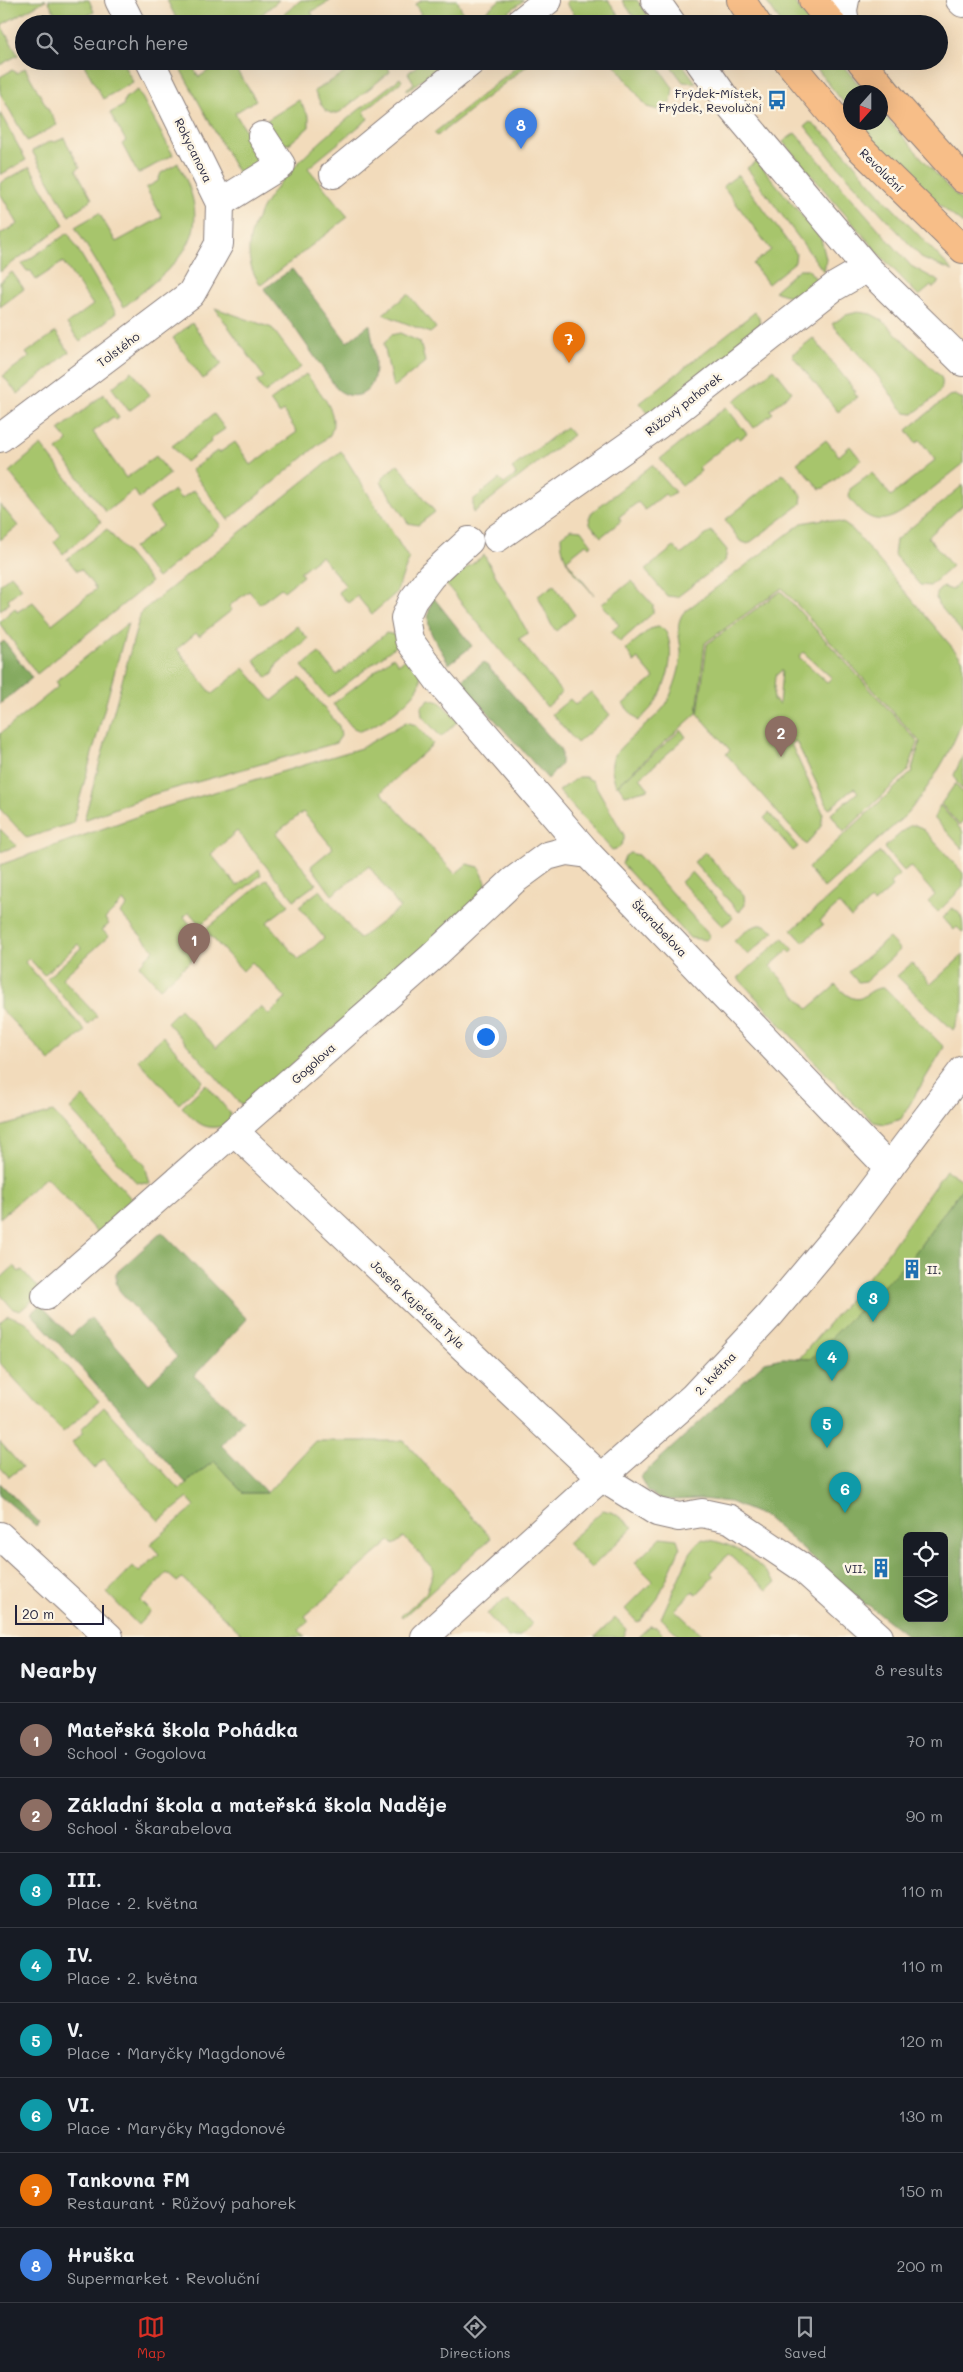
<!DOCTYPE html>
<meta charset="utf-8">
<style>
:root{--surface:#171b24;--page:#242831;--text:#f1f3f6;--muted:#9ea1a6;--line:#363941;--accent:#d93025}
body{margin:0;font-family:Mali,sans-serif;background:var(--page);color:var(--text)}
.controls{position:absolute;right:15px;bottom:15px;display:grid;overflow:hidden;border-radius:8px;box-shadow:0 5px 20px #0002}
.controls button{width:45px;height:45px;display:grid;place-items:center;padding:0;border:0;border-bottom:1px solid var(--line);background:var(--surface);color:var(--text);font:25px sans-serif}
.compass{position:absolute;left:843px;top:85px;width:45px;height:45px;border-radius:50%;background:var(--surface);box-shadow:0 5px 20px #0002;rotate:201deg}
.scale{position:absolute;left:15px;bottom:12px;width:89px;box-sizing:border-box;padding-left:5px;border:2px solid #22223b;border-top:0;font-size:14px;line-height:18px;white-space:nowrap;color:#22223b;-webkit-text-stroke:4px #fcf5e5;paint-order:stroke}
.you{position:absolute;left:485px;top:1036px;width:18px;height:18px;margin:-12px;border:4px solid #fff;border-radius:50%;background:#1a73e8;box-shadow:0 0 0 8px #1a73e833}
.badge{display:grid;place-items:center;width:32px;height:32px;border-radius:50%;background:var(--accent);color:#fff;font-size:16px;font-weight:700}
.pin{position:absolute;translate:-50% -41px;filter:drop-shadow(0 1px 2px #0008)}
.pin::after{content:'';position:absolute;top:26px;width:18px;height:15px;background:inherit;clip-path:polygon(0 0,100% 0,50% 100%)}
.list{margin:0;padding:0;list-style:none}
h2{display:flex;justify-content:space-between;align-items:center;height:65px;margin:0;padding:0 20px;font-size:21px}
h2 small{font-size:16px;font-weight:400;color:var(--muted)}
.list li{display:grid;grid-template-columns:32px 1fr auto;gap:15px;align-items:center;box-sizing:border-box;height:75px;padding:0 20px;border-top:1px solid var(--line)}
.list b{display:block;font-size:19px;white-space:nowrap}
.list p{margin:0;font-size:16px;white-space:nowrap;color:var(--muted)}
.list em{font-size:16px;font-style:normal;color:var(--muted)}
.icon{flex:none;width:28px;height:28px;fill:none;stroke:currentColor;stroke-width:2;stroke-linecap:round;stroke-linejoin:round}
.map{position:relative;flex:none;width:963px;height:1637px;overflow:hidden}
.search{position:absolute;background:var(--surface);box-shadow:0 5px 20px #0002;left:15px;right:15px;top:15px;height:55px;display:flex;align-items:center;gap:12px;box-sizing:border-box;padding:0 18px;border-radius:28px;color:var(--muted);font-size:19px}
.sheet{height:665px;background:var(--surface)}
nav{display:flex;justify-content:space-around;align-items:center;box-sizing:border-box;height:70px;border-top:1px solid var(--line);background:var(--surface);font-size:14px;color:var(--muted)}
nav a{display:grid;justify-items:center;gap:2px}
nav .on{color:var(--accent)}
.map>svg:first-child{display:block}
.green{fill:#a7c56c;stroke:#647454;fill-rule:evenodd}
.forest{fill:#85aa60;stroke:#54664e;fill-rule:evenodd}
.lines{fill:none;stroke-linecap:round;stroke-linejoin:round}
.minor-casing{stroke:#8a7e7b;stroke-width:30}
.major-casing{stroke:#8a7e7b;stroke-width:30}
.minor{stroke:#fff;stroke-width:28}
.major{stroke:#f7be88;stroke-width:28}
.labels{text-anchor:middle;dominant-baseline:central;stroke-width:5;stroke-linejoin:round;paint-order:stroke}
.poi-label{font-size:12px;fill:#22223b;stroke:#fcf5e5;text-anchor:end}
.street-label{font-size:12px;fill:#22223b;stroke:#fcf5e5}
</style>
<div class="map">
<svg width="963" height="1637" viewBox="0 0 963 1637">
<rect width="100%" height="100%" fill="#fcf5e5"/>
<filter id="ink" filterUnits="userSpaceOnUse"><feTurbulence type="fractalNoise" baseFrequency=".02" numOctaves="2"/><feDisplacementMap in="SourceGraphic" scale="10" xChannelSelector="R" yChannelSelector="G"/><feConvolveMatrix kernelMatrix="1 2 1 2 8 2 1 2 1" color-interpolation-filters="sRGB"/></filter>
<filter id="wash" filterUnits="userSpaceOnUse"><feTurbulence type="fractalNoise" baseFrequency=".0096" numOctaves="4" result="noise"/><feDisplacementMap in="SourceGraphic" scale="20" xChannelSelector="R" yChannelSelector="G"/><feGaussianBlur stdDeviation="1.12" result="paint"/><feColorMatrix in="noise" values="0 0 0 0 0 0 0 0 0 0 0 0 0 0 0 0 0 1.4 0 .05"/><feComposite in="paint" operator="in"/></filter>
<g filter="url(#wash)">
<rect width="100%" height="100%" fill="#f2dbbb"/>
<g class="green">
<polygon points="46,0 1,25 18,55 0,65 0,1"/>
<polygon points="48,0 89,0 94,12 73,24 61,24"/>
<polygon points="167,0 279,0 250,24 179,24"/>
<polygon points="301,0 331,0 311,12 316,21 312,24 272,24"/>
<polygon points="422,0 457,0 463,13 453,24 404,24 421,14 415,4"/>
<polygon points="500,0 524,0 493,24 470,24"/>
<polygon points="570,0 608,0 625,24 582,24 566,3"/>
<polygon points="622,0 637,0 654,24 639,24"/>
<polygon points="765,0 793,0 810,24 782,24"/>
<polygon points="82,61 122,61 133,82 103,99"/>
<polygon points="185,61 189,61 199,77 223,61 252,61 237,71 256,100 235,113 266,165 240,177 181,70 182,64"/>
<path d="M344 61H386L390 72 340 112C324 118 321 102 314 91L346 72 341 63Z"/>
<polygon points="423,61 446,61 407,91 406,90 414,83 408,73"/>
<polygon points="524,61 533,61 437,136 434,133"/>
<polygon points="612,61 654,61 673,88 671,102 658,110 647,107"/>
<polygon points="667,61 680,61 696,83 683,82"/>
<polygon points="811,61 839,61 865,92 850,92 850,111"/>
<polygon points="25,68 57,125 27,141 0,93 0,77 12,70 17,73"/>
<path d="M400 78 402 81 364 111 368 119 308 168 348 217 261 285C206 214 354 115 400 78Z"/>
<polygon points="138,90 173,155 138,174 122,144 126,141 110,113 123,106 125,98"/>
<polygon points="299,100 309,117 309,127 289,144 281,144 270,131 267,120"/>
<path d="M881 112 946 185 963 202V224C924 194 890 161 860 123L880 122Z"/>
<polygon points="0,113 26,160 0,175"/>
<polygon points="810,122 836,143 886,201 953,271 923,259 834,162 805,126"/>
<polygon points="795,133 911,266 940,282 933,288 931,286 919,296 880,255 783,142"/>
<polygon points="64,138 80,167 76,170 92,199 69,216 32,151 51,141 55,142"/>
<polygon points="757,161 821,239 826,259 824,272 747,168"/>
<path d="M178 163C219 238 179 261 124 307L75 227 99 213 116 242 162 217 146 188 158 181 161 173Z"/>
<polygon points="30,167 64,225 0,272 0,234 18,224 0,193 0,183"/>
<polygon points="738,175 796,253 795,262 768,284 753,264 771,250 723,186"/>
<polygon points="68,233 116,313 80,342 67,324 93,305 63,262 36,280 31,271 27,271 22,264"/>
<path d="M799 269H808L819 283C801 296 796 300 774 291Z"/>
<polygon points="12,272 24,289 0,307 0,282"/>
<polygon points="408,294 436,328 430,333 383,314"/>
<polygon points="215,308 272,328 301,367 265,393 257,382 264,377"/>
<polygon points="755,312 759,317 760,328 652,418 640,403"/>
<path d="M858 312 871 314 882 320 941 377C948 393 925 404 913 414L906 413 900 407 877 375 832 324 846 315Z"/>
<polygon points="192,323 222,364 203,379 173,338"/>
<polygon points="56,332 69,352 18,394 3,376 29,357 26,353"/>
<polygon points="400,333 420,342 425,362 393,388 384,344 391,335"/>
<polygon points="813,338 856,392 854,393 857,397 838,412 792,355"/>
<polygon points="774,369 792,392 770,410 773,413 754,428 734,401"/>
<polygon points="132,371 150,395 129,411 112,388"/>
<path d="M306 374C319 392 341 412 330 435L228 520 191 470 217 451 219 453 235 442 251 465 297 432 283 411 279 414 270 401Z"/>
<polygon points="104,394 119,418 116,420 113,417 93,432 126,478 156,456 170,474 139,498 134,490 106,512 57,450 68,441 59,430"/>
<path d="M955 395 963 399V464C950 475 936 485 923 496 895 518 875 535 849 497L850 489 872 473 891 496 935 460 920 440 916 443 907 430 949 396Z"/>
<polygon points="726,407 747,434 740,439 737,436 699,467 701,471 682,486 660,459"/>
<polygon points="214,414 225,429 210,439 211,442 186,462 172,446"/>
<polygon points="566,427 573,435 473,513 473,500 499,479 504,484 516,475 512,468"/>
<polygon points="826,440 839,456 850,446 861,460 824,488 820,489 797,463"/>
<polygon points="41,445 101,522 63,554 54,542 61,535 9,472"/>
<polygon points="341,451 409,559 396,593 372,614 357,596 348,603 338,592 346,586 321,556 300,572 303,576 284,591 281,588 260,604 249,591 229,606 232,610 199,636 196,633 177,649 212,694 244,668 272,701 300,678 339,726 341,736 336,743 151,795 84,820 141,612"/>
<polygon points="398,464 435,512 418,525 408,523 381,482 383,477"/>
<polygon points="652,465 675,492 668,497 665,494 645,510 638,502 619,517 621,521 601,537 590,524 589,518 592,512"/>
<polygon points="783,474 802,495 801,504 748,544 740,541 725,520"/>
<polygon points="963,485 963,505 928,537 952,566 930,586 920,585 894,555 896,540"/>
<polygon points="174,490 181,499 194,490 221,526 157,578 133,548 162,526 149,508"/>
<polygon points="0,504 18,526 0,540"/>
<path d="M824 519 843 523 853 530 963 660C963 676 963 703 963 718 953 750 928 789 907 814L824 888 808 868 911 773 920 742 782 588 705 643 697 713 616 786C614 779 611 770 612 763 614 744 657 722 668 701 674 687 680 671 681 656 682 641 673 626 684 612L802 523Z"/>
<polygon points="107,529 151,582 37,674 0,624 0,621 15,608 17,612 33,602 52,624 96,589 81,569 77,571 67,559"/>
<path d="M571 529 581 530 592 545 589 547 586 544 566 560 594 595C578 576 561 564 561 536Z"/>
<polygon points="711,531 727,550 725,561 677,597 667,596 645,570 674,547 682,554"/>
<polygon points="484,555 528,633 519,639 562,693 547,707 446,584"/>
<polygon points="11,575 22,588 8,599 10,603 0,610 0,584"/>
<polygon points="963,580 963,633 938,604 936,598 938,591 943,587 951,590"/>
<polygon points="631,581 653,605 653,613 620,642 611,632 619,625 602,604"/>
<polygon points="554,585 575,615 556,631 551,624 538,596"/>
<path d="M781 591 918 742 908 771 844 832 831 814 858 792 854 788 829 809 796 741 791 744 823 813 821 826 806 845 726 754 730 750 698 714 707 644ZM803 652 832 678 827 682 799 657ZM781 671H782L779 705 775 700 773 701 775 676Z"/>
<polygon points="128,623 73,823 27,838 0,809 0,734 59,686 56,681"/>
<polygon points="297,626 308,639 277,664 273,674 267,678 254,660"/>
<path d="M658 627 664 629C678 650 667 688 652 707 648 712 642 717 638 721L623 704 654 678 638 659 634 662 626 649 650 629Z"/>
<polygon points="386,633 396,635 401,642 328,698 302,666 319,653 337,675"/>
<path d="M410 656 421 672C420 677 421 684 418 688 408 704 378 726 360 731L352 727 333 704 393 657 398 664Z"/>
<polygon points="591,692 610,715 577,743 552,714 570,699 575,705"/>
<polygon points="429,699 440,702 458,721 441,737 422,716 421,707"/>
<polygon points="406,722 416,725 433,744 381,792 455,874 467,864 479,867 486,882 485,894 245,1106 240,1104 167,1022 180,1009 216,1048 261,1007 269,1015 286,998 252,962 243,971 205,930 267,879 289,905 267,922 299,960 324,938 299,906 320,890 359,939 400,908 369,866 332,895 311,866 333,848 303,812 276,833 316,884 294,900 237,831 211,854 237,886 259,869 261,875 200,925 189,912 184,917 194,929 186,937 201,952 160,988 139,965 154,950 120,913 127,906 123,901 105,919 109,924 102,930 109,936 62,978 97,1016 88,1025 47,978 81,948 78,944 44,975 29,958 25,962 85,1031 50,1061 0,1008 0,865 161,808 361,748"/>
<polygon points="681,730 686,737 640,778 649,789 625,795 618,785"/>
<polygon points="963,755 963,790 957,783 954,775"/>
<polygon points="578,777 585,777 593,781 624,835 624,840 619,848 612,850 559,791"/>
<polygon points="955,784 963,793 963,821 959,825 941,804"/>
<polygon points="940,805 963,832 963,849 934,818"/>
<polygon points="769,813 798,847 793,851 764,818"/>
<polygon points="915,825 922,828 963,873 963,887 938,912 928,902 935,895 910,866 904,871 884,848 909,826"/>
<polygon points="0,829 17,846 0,852"/>
<polygon points="705,852 744,895 745,905 739,912 694,862"/>
<polygon points="880,852 899,875 890,884 892,887 874,903 871,900 851,918 839,904 820,921 823,925 803,942 792,930"/>
<polygon points="630,853 638,855 710,936 706,940 690,938 622,864 625,856"/>
<polygon points="692,872 733,918 722,926 681,882"/>
<path d="M952 908C963 913 963 922 963 933L957 927 954 930 943 918Z"/>
<polygon points="758,925 765,925 774,931 748,955 734,941 750,928"/>
<path d="M783 938 794 950 791 953 788 950 770 966 808 1009 836 985C864 1015 863 986 885 988L944 1047 901 1119 885 1124 874 1122 853 1103 738 978Z"/>
<polygon points="889,938 900,950 866,981 858,982 849,972"/>
<polygon points="963,955 963,1009 953,1030 897,976 912,963 931,984"/>
<polygon points="163,1036 203,1081 179,1104 138,1060"/>
<path d="M206 1084 230 1113V1124C205 1132 199 1125 182 1107Z"/>
<polygon points="83,1097 145,1165 150,1184 136,1182 70,1109"/>
<polygon points="53,1112 137,1205 101,1237 46,1177 0,1218 0,1127"/>
<polygon points="946,1170 963,1181 963,1187 912,1257 810,1359 798,1360 881,1262"/>
<polygon points="14,1266 19,1272 22,1270 42,1292 20,1311 13,1309 0,1294 0,1279"/>
<polygon points="8,1315 26,1322 99,1401 63,1432 0,1363 0,1322"/>
<polygon points="104,1407 179,1489 214,1461 243,1493 267,1493 315,1441 404,1441 491,1538 402,1618 401,1616 426,1593 434,1570 404,1537 394,1545 390,1541 305,1616 309,1621 299,1630 305,1637 245,1637 182,1578 177,1582 167,1573 141,1601 151,1611 138,1625 107,1593 133,1566 139,1572 159,1554 150,1544 195,1506 188,1498 159,1521 104,1459 94,1468 72,1443 82,1434 82,1428"/>
<polygon points="0,1442 22,1467 9,1477 0,1467"/>
<polygon points="603,1510 614,1513 633,1527 591,1568 567,1543"/>
<polygon points="661,1537 677,1539 680,1548 658,1598 641,1620 637,1622 625,1609 653,1581 635,1563"/>
<path d="M701 1539C737 1543 751 1557 776 1582L767 1590 728 1554 711 1573 714 1576 697 1594 693 1591 675 1610 704 1637H680L661 1618 690 1553Z"/>
<polygon points="507,1597 532,1624 519,1637 508,1637 487,1614"/>
<polygon points="615,1618 626,1629 624,1637 595,1637"/>
<polygon points="650,1626 656,1627 666,1637 638,1637"/>
</g>
<g class="forest">
<path d="M292 269 347 342 370 324C372 344 385 387 359 395 351 397 343 394 337 389L294 327 264 289Z"/>
<path d="M433 597 472 646 449 664C434 637 421 628 433 597Z"/>
<polygon points="4,641 32,678 0,704 0,644"/>
<polygon points="484,662 561,750 561,764 548,779 460,681"/>
<path d="M963 1187V1637H909L867 1604 866 1605 766 1517 730 1502 701 1499 671 1500 661 1499 647 1490 640 1477 765 1362 782 1358 810 1359 912 1257ZM907 1536H944V1618H907Z"/>
<polygon points="162,1232 247,1319 194,1376 243,1420 221,1445 267,1493 243,1493 214,1461 186,1483 31,1313 41,1305 71,1336 91,1318 149,1384 177,1357 119,1290 116,1282 116,1273"/>
<polygon points="0,1483 39,1522 36,1526 0,1495"/>
</g>
</g>
<g filter="url(#ink)">
<g class="lines">
<defs>
<g id="minor">
<polyline points="119,0 131,24"/>
<polyline points="655,0 672,24"/>
<polyline points="960,0 963,3"/>
<polyline points="518,24 548,0"/>
<polyline points="845,24 843,10 845,0"/>
<polyline points="699,61 730,105 867,268 963,362"/>
<polyline points="334,174 472,61"/>
<polyline points="220,203 281,165 262,136"/>
<polyline points="0,438 191,294 219,244 220,203 150,61"/>
<polyline points="497,538 658,425 834,287 867,268"/>
<polyline points="469,541 431,576 413,600 405,618 409,640 439,681 588,854 889,1168"/>
<polyline points="235,1132 601,1477 657,1512 679,1517 702,1513 730,1519 800,1566 879,1637"/>
<polyline points="46,1296 432,957 513,881 547,856 566,851 588,854"/>
<polyline points="0,1536 109,1637"/>
<polyline points="425,1637 585,1492 693,1397 769,1316 848,1222 963,1070"/>
</g>
<g id="major">
<polyline points="741,0 757,24"/>
<polyline points="813,0 832,24"/>
<polyline points="788,61 860,148 963,249"/>
<polyline points="861,61 901,110 963,179"/>
</g>
</defs>
<use href="#minor" class="minor-casing"/>
<use href="#major" class="major-casing"/>
<use href="#minor" class="minor"/>
<use href="#major" class="major"/>
</g>
</g>
<defs>
<symbol id="bus-bare" viewBox="-9 -9 18 18"><path d="M-5-6H5V4H4V6H2V4H-2V6H-4V4H-5ZM-3.5-4V0h7V-4ZM-3.5 1.2v1.5H-2V1.2ZM2 1.2v1.5H3.5V1.2Z" fill="#1f6fb2" stroke="#fcf5e5" stroke-width="2.5" paint-order="stroke"/></symbol>
<symbol id="building-bare" viewBox="-9 -9 18 18"><path d="M-4-6H4V6H1V3H-1V6H-4ZM-2.5-4.3h1.7v1.8h-1.7ZM.8-4.3h1.7v1.8H.8ZM-2.5-1h1.7V.8h-1.7ZM.8-1h1.7V.8H.8Z" fill="#1f6fb2" stroke="#fcf5e5" stroke-width="2.5" paint-order="stroke"/></symbol>
</defs>
<g fill-rule="evenodd">
<use href="#bus-bare" x="763" y="86" width="28" height="28"/>
<use href="#building-bare" x="898" y="1255" width="28" height="28"/>
<use href="#building-bare" x="867" y="1554" width="28" height="28"/>
</g>
<g class="labels">
<g class="poi-label">
<text x="762" y="93">Frýdek-Místek,<tspan x="762" dy="14">Frýdek, Revoluční</tspan></text>
<text x="927" y="1269" text-anchor="start">II.</text>
<text x="866" y="1568">VII.</text>
</g>
<g class="street-label">
<text transform="translate(194 150) rotate(64)">Rokycanova</text>
<text transform="translate(882 170) rotate(45)">Revoluční</text>
<text transform="translate(118 349) rotate(-37)">Tolstého</text>
<text transform="translate(683 404) rotate(-38)">Růžový pahorek</text>
<text transform="translate(660 928) rotate(46)">Škarabelova</text>
<text transform="translate(313 1063) rotate(-42)">Gogolova</text>
<text transform="translate(418 1304) rotate(43)">Josefa Kajetána Tyla</text>
<text transform="translate(715 1373) rotate(-47)">2. května</text>
</g>
</g>
</svg>
<div class="controls">
<button><svg class="icon" aria-label="locate" viewBox="0 0 24 24"><circle cx="12" cy="12" r="6"/><path d="M12 2v4M12 18v4M2 12h4M18 12h4"/></svg></button>
<button><svg class="icon" aria-label="layers" viewBox="0 0 24 24"><path d="M12 4l9 5-9 5-9-5zM3 14l9 5 9-5"/></svg></button>
</div>
<svg class="compass" viewBox="-18 -18 36 36"><path d="M0-13l5 13h-10z" fill="#e53935"/><path d="M0 13l5-13h-10z" fill="#9ea1a6"/></svg>
<div class="scale">20 m</div>
<div class="you"></div>
<div class="pin badge" style="left:194px;top:964px;background:#8d6e63">1</div>
<div class="pin badge" style="left:781px;top:757px;background:#8d6e63">2</div>
<div class="pin badge" style="left:873px;top:1322px;background:#0f9aa8">3</div>
<div class="pin badge" style="left:832px;top:1381px;background:#0f9aa8">4</div>
<div class="pin badge" style="left:827px;top:1448px;background:#0f9aa8">5</div>
<div class="pin badge" style="left:845px;top:1513px;background:#0f9aa8">6</div>
<div class="pin badge" style="left:569px;top:363px;background:#e8710a">7</div>
<div class="pin badge" style="left:521px;top:149px;background:#3f7fe0">8</div>
<div class="search"><svg class="icon" aria-label="search" viewBox="0 0 24 24"><circle cx="10" cy="10" r="6"/><path d="M15 15l6 6"/></svg>Search here</div>
</div>
<section class="sheet">
<h2>Nearby<small>8 results</small></h2>
<ul class="list">
<li><span class="badge" style="background:#8d6e63">1</span><div><b>Mateřská škola Pohádka</b><p>School · Gogolova</p></div><em>70 m</em></li>
<li><span class="badge" style="background:#8d6e63">2</span><div><b>Základní škola a mateřská škola Naděje</b><p>School · Škarabelova</p></div><em>90 m</em></li>
<li><span class="badge" style="background:#0f9aa8">3</span><div><b>III.</b><p>Place · 2. května</p></div><em>110 m</em></li>
<li><span class="badge" style="background:#0f9aa8">4</span><div><b>IV.</b><p>Place · 2. května</p></div><em>110 m</em></li>
<li><span class="badge" style="background:#0f9aa8">5</span><div><b>V.</b><p>Place · Maryčky Magdonové</p></div><em>120 m</em></li>
<li><span class="badge" style="background:#0f9aa8">6</span><div><b>VI.</b><p>Place · Maryčky Magdonové</p></div><em>130 m</em></li>
<li><span class="badge" style="background:#e8710a">7</span><div><b>Tankovna FM</b><p>Restaurant · Růžový pahorek</p></div><em>150 m</em></li>
<li><span class="badge" style="background:#3f7fe0">8</span><div><b>Hruška</b><p>Supermarket · Revoluční</p></div><em>200 m</em></li>
</ul>
</section>
<nav>
<a class="on"><svg class="icon" aria-label="map" viewBox="0 0 24 24"><path d="M3 6l6-2 6 2 6-2v14l-6 2-6-2-6 2zM9 4v14M15 6v14"/></svg>Map</a>
<a><svg class="icon" aria-label="directions" viewBox="0 0 24 24"><path d="M12 3l9 9-9 9-9-9zM9 14v-3h6M13 9l2 2-2 2"/></svg>Directions</a>
<a><svg class="icon" aria-label="saved" viewBox="0 0 24 24"><path d="M7 4h10v16l-5-4-5 4z"/></svg>Saved</a>
</nav>
